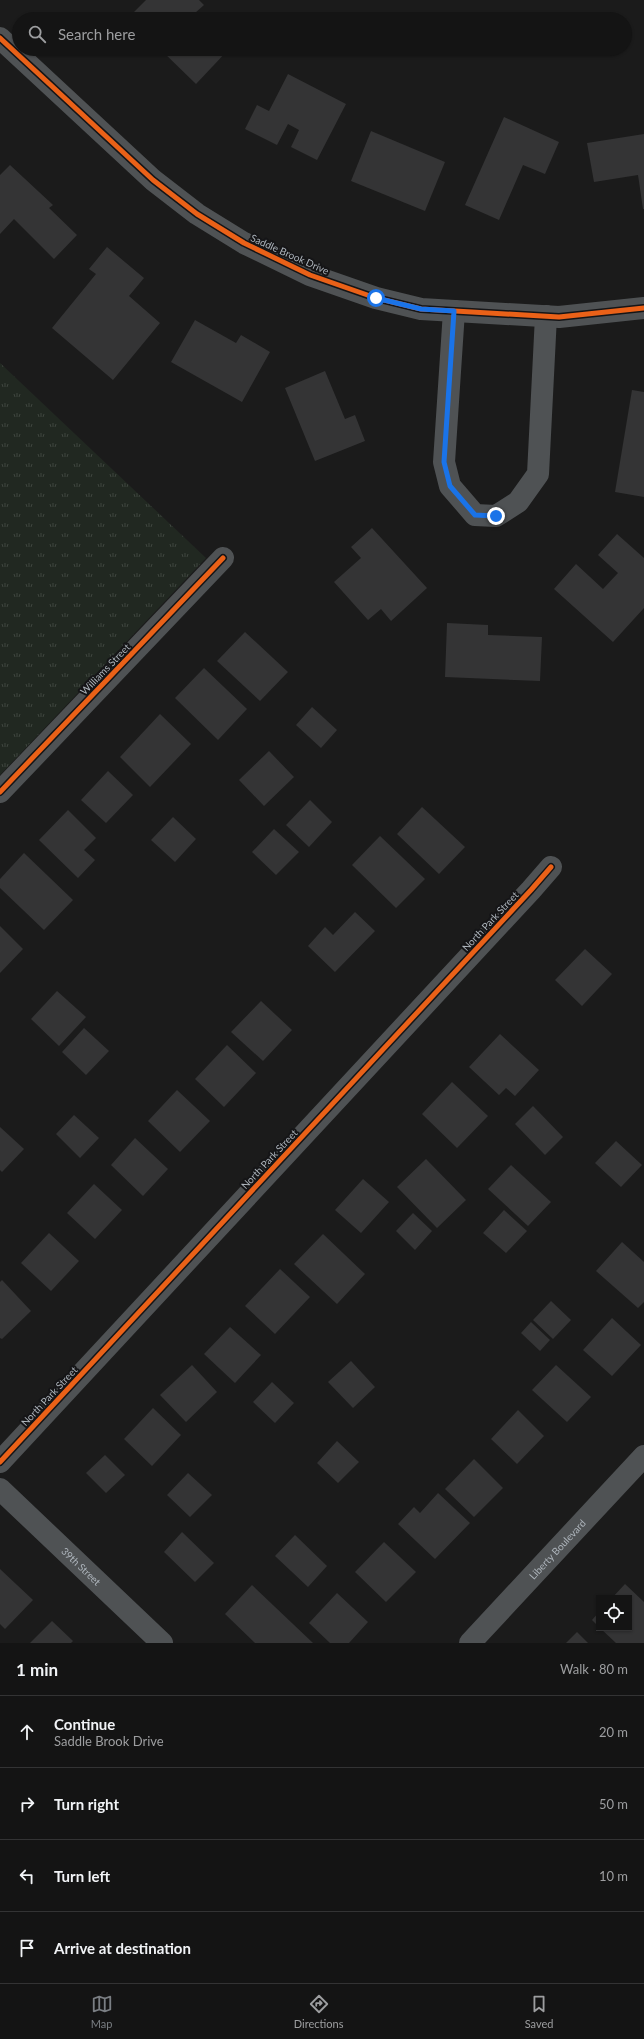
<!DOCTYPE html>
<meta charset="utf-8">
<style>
:root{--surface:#141414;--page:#1d1d1d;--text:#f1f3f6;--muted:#9d9ea0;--line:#333334;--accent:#7a7e83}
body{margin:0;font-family:Lato,sans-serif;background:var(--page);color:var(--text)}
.controls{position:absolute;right:12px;bottom:12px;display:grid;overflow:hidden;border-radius:0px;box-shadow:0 1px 3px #0004}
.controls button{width:36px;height:36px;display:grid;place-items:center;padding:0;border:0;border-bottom:1px solid var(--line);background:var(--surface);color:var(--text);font:20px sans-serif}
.stop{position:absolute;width:12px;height:12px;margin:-9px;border:3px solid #1a73e8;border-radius:50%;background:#fff}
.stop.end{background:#1a73e8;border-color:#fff;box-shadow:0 1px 4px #0008}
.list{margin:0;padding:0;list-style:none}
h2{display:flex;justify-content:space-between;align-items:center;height:52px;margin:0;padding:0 16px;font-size:17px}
h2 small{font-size:13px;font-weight:400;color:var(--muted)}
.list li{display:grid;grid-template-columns:26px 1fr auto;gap:12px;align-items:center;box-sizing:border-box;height:72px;padding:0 16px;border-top:1px solid var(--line)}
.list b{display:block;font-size:15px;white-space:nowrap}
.list p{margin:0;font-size:13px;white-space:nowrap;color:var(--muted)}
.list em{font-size:13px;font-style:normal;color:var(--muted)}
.icon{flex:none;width:22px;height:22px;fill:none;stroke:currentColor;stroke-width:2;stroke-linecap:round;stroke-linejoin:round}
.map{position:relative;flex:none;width:644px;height:1643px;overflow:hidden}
.search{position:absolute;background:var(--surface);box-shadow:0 1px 3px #0004;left:12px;right:12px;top:12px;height:44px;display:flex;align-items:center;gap:10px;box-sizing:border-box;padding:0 14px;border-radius:22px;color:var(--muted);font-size:15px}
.sheet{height:340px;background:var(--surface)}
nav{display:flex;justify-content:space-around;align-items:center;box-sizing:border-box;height:56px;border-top:1px solid var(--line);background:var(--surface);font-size:11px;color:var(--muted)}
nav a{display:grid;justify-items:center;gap:2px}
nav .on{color:var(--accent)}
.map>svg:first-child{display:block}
.grass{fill:url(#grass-tufts)}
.building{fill:#343435}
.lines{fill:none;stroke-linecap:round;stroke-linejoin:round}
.street{stroke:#4f5254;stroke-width:22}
.cycleway-casing{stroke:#151517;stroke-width:8}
.cycleway{stroke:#ea6118;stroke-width:5}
.route{stroke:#1a73e8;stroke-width:5}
.labels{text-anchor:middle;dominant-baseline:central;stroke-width:4;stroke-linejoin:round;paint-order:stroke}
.street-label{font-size:10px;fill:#adb4bb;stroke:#151517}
</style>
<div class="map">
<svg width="644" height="1643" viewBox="0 0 644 1643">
<defs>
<pattern id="grass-tufts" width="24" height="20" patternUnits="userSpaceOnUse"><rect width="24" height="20" fill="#212821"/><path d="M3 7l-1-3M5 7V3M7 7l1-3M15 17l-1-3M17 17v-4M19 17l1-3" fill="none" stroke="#3f453f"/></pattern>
</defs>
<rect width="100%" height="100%" fill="#1b1b1b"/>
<polygon class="grass" points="0,363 206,558 0,775"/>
<g class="building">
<polygon points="146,0 199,0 204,5 195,13 201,19 127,19"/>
<polygon points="160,49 229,49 196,84"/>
<polygon points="288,74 346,104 317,160 291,147 299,130 288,124 277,145 245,129 257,105 269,111"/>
<polygon points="504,117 559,142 545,174 523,165 499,220 465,205"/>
<polygon points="371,131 445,162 425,211 351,181"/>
<polygon points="644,134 644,209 643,209 638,175 594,182 587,143"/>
<polygon points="10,165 53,205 49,208 77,235 54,259 14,219 0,234 0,175"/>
<polygon points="107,247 144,278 129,296 160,323 113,380 52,328 96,274 89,269"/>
<polygon points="195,320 236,343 241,335 270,352 242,402 171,362"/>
<polygon points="325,371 345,419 355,415 365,441 315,461 285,388"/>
<polygon points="632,390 644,392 644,497 615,492"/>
<polygon points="372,528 427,588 391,621 381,609 368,620 334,582 361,558 351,547"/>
<polygon points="617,534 644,558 644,608 613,642 554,589 576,564 603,589 618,573 598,555"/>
<polygon points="447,623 488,625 488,635 542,637 540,681 445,677"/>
<polygon points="245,632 288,672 260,701 217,661"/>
<polygon points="204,668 247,709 218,740 175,698"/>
<polygon points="312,707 337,730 321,748 296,725"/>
<polygon points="160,714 191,744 150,787 120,757"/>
<polygon points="269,751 294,777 264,806 239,780"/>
<polygon points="108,771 133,795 106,823 81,800"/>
<polygon points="310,800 332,822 309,847 286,825"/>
<polygon points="422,807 465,847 439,874 397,834"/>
<polygon points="68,810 96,838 84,850 95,860 78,878 39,840"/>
<polygon points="173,817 196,839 175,862 151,840"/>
<polygon points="274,829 299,852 276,875 252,852"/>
<polygon points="380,836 425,879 396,908 352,865"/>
<polygon points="24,853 73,900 44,930 0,888 0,879"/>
<polygon points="355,912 375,931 335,972 308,946 325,927 333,935"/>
<polygon points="0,926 23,949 0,973"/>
<polygon points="585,949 612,974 582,1006 555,980"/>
<polygon points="57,991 86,1017 59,1046 31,1019"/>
<polygon points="261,1001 292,1030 263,1061 231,1032"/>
<polygon points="84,1028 109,1051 86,1075 62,1052"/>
<polygon points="500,1034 539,1070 515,1096 506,1088 499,1095 469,1067"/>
<polygon points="227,1045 256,1073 224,1107 195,1079"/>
<polygon points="452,1082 488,1116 457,1148 422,1114"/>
<polygon points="177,1090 210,1121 180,1152 148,1121"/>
<polygon points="533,1106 563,1137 545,1155 515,1124"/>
<polygon points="74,1115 99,1138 80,1158 56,1134"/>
<polygon points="0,1127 24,1149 2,1172 0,1170"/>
<polygon points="135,1138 168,1169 143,1196 111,1165"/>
<polygon points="616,1141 642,1165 621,1187 595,1163"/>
<polygon points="426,1159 466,1200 437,1228 397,1187"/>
<polygon points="511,1165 551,1202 528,1226 488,1189"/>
<polygon points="363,1179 389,1202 361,1233 335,1210"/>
<polygon points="94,1184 122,1210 95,1239 67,1213"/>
<polygon points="504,1210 527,1231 506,1253 483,1233"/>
<polygon points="413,1213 432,1231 415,1250 396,1231"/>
<polygon points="49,1233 79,1261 51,1291 21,1263"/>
<polygon points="323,1234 365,1274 337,1304 294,1264"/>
<polygon points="622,1242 644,1262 644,1302 638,1308 596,1271"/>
<polygon points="280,1269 310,1297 275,1334 245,1306"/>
<polygon points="2,1280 31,1311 2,1339 0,1338 0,1282"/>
<polygon points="551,1301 571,1320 553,1339 533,1320"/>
<polygon points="612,1318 641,1345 612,1376 583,1350"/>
<polygon points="531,1322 550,1340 540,1351 521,1333"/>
<polygon points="230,1327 261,1355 235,1383 204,1354"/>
<polygon points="351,1361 375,1387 353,1408 328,1382"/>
<polygon points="192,1365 217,1392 186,1422 160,1395"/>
<polygon points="556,1365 591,1397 567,1422 532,1390"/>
<polygon points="272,1382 294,1403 275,1423 253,1402"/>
<polygon points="153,1408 181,1435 152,1466 124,1439"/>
<polygon points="518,1410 544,1436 517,1464 491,1439"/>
<polygon points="337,1441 359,1462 338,1483 317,1463"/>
<polygon points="105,1455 125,1475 106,1493 86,1473"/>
<polygon points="474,1459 503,1488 474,1517 445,1489"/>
<polygon points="188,1473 212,1495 190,1517 167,1495"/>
<polygon points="438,1493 470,1523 435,1559 398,1524 414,1507 420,1513"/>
<polygon points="182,1532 214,1563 195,1582 164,1552"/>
<polygon points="295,1535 327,1566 308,1587 275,1556"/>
<polygon points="384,1542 416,1572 386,1602 355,1572"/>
<polygon points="0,1569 33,1600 5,1629 0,1624"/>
<polygon points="625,1584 644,1602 644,1643 616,1643 600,1628 629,1628 629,1598 612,1598"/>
<polygon points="252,1585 313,1643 255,1643 225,1614"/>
<polygon points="337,1593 368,1622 349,1643 330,1643 309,1623"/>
<polygon points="599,1612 599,1627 592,1620"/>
<polygon points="52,1621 73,1641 71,1643 30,1643"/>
<polygon points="577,1632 588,1643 566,1643"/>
</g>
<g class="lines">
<g class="street">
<polyline points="0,38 153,180 197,214 244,243 310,275 376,298 421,309 559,317 644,308"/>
<polyline points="454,311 444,462 450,486 475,515 496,516 518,502 538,474 546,316"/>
<polyline points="0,792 223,558"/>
<polyline points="0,1462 531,890 551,867"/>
<path id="s1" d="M0 1489 162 1643"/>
<path id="s2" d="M470 1643 644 1456"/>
</g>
<defs>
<g id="cycleway">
<polyline points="0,38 153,180 197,214 244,243 310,275 376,298 421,309 559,317 644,308"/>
<polyline points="0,792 223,558"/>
<polyline points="0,1462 531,890 551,867"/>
</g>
</defs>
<use href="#cycleway" class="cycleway-casing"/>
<use href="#cycleway" class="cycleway"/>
</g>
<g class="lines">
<polyline class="route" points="376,298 421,309 454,311 444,462 450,486 475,515 496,516"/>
</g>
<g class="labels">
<g class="street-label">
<text transform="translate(290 254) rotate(24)">Saddle Brook Drive</text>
<text transform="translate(105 669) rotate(-46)">Williams Street</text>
<text transform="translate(490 921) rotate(-47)">North Park Street</text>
<text transform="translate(269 1159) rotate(-47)">North Park Street</text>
<text transform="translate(49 1396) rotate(-47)">North Park Street</text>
<text stroke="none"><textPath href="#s2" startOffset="128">Liberty Boulevard</textPath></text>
<text stroke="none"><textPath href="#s1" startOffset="112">39th Street</textPath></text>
</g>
</g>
</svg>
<div class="controls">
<button><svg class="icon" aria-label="locate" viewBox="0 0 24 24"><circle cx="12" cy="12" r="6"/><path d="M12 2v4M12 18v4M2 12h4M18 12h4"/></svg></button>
</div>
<div class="stop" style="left:376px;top:298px"></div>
<div class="stop end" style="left:496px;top:516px"></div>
<div class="search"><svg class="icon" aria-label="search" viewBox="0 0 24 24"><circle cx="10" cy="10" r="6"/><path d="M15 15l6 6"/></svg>Search here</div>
</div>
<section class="sheet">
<h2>1 min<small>Walk · 80 m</small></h2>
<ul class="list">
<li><svg class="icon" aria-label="ahead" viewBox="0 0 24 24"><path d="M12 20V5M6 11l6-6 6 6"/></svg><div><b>Continue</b><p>Saddle Brook Drive</p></div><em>20 m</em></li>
<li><svg class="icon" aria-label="right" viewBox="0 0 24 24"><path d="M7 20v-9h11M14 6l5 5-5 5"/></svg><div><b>Turn right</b></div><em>50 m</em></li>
<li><svg class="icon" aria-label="left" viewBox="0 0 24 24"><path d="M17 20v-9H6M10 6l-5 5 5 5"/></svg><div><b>Turn left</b></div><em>10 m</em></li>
<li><svg class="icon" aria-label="arrive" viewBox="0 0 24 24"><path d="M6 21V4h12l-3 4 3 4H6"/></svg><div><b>Arrive at destination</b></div></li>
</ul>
</section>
<nav>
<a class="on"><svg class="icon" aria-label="map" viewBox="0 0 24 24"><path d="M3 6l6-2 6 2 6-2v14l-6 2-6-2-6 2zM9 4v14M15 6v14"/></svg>Map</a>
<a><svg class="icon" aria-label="directions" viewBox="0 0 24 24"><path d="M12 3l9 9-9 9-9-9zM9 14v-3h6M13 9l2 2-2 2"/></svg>Directions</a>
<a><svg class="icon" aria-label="saved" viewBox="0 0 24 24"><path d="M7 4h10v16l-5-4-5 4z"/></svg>Saved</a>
</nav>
